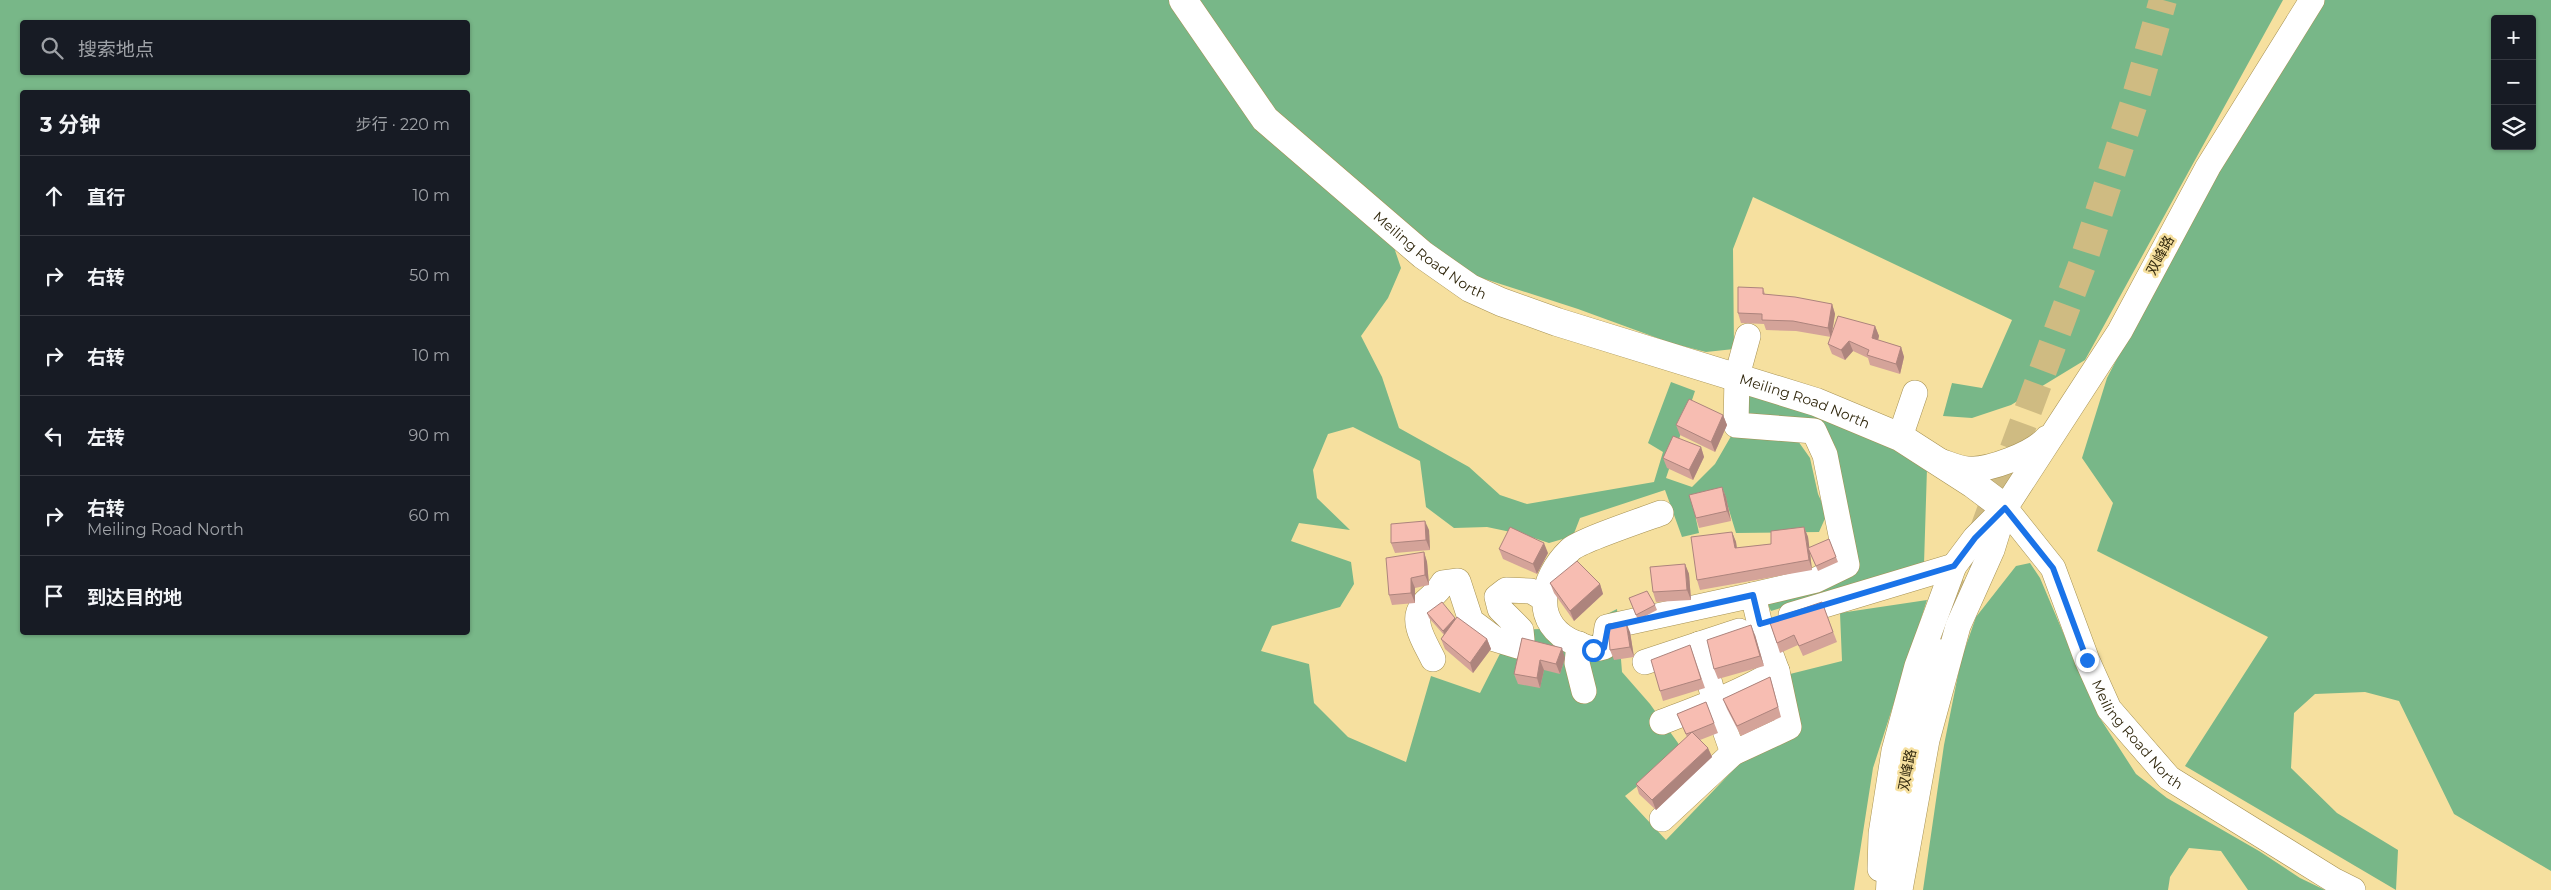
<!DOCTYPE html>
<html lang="zh">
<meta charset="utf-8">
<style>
:root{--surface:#171b24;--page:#242831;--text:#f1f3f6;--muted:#9ea1a6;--line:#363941}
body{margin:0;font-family:Montserrat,"Noto Sans SC",sans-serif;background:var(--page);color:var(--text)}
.controls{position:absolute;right:15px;top:15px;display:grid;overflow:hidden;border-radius:5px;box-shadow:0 1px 4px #0004}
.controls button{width:45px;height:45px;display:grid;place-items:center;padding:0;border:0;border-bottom:1px solid var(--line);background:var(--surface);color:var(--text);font:25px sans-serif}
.stop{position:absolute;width:15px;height:15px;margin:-11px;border:4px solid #1a73e8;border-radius:50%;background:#fff}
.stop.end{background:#1a73e8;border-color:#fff;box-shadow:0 1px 5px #0008}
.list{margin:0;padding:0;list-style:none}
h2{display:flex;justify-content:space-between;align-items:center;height:65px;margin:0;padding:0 20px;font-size:21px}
h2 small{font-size:16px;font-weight:400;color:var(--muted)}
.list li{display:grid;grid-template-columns:32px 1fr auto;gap:15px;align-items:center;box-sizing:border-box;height:80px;padding:0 20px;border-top:1px solid var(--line)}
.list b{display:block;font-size:19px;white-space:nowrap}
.list p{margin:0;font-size:16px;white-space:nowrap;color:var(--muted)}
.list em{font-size:16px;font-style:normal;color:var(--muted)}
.icon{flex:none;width:28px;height:28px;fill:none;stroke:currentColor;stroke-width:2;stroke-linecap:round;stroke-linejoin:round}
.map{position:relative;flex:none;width:2551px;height:890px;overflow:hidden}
.search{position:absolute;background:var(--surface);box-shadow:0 1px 4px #0004;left:20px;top:20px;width:450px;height:55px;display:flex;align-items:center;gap:12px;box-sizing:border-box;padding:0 18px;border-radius:5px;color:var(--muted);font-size:19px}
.panel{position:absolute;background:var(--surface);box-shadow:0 1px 4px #0004;left:20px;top:90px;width:450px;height:545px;border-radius:5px}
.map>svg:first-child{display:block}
.forest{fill:#78b788;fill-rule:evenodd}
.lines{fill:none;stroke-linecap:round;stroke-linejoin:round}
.major-tunnel{stroke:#cfbb82;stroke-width:28;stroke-dasharray:28 14;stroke-linecap:butt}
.minor-casing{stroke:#a69152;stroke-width:26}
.major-casing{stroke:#a69152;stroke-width:29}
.minor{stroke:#fff;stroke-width:25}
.major{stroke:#fff;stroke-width:28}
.wall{fill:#d4a399}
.shaded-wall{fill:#ad847d}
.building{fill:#f7bdb2;stroke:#ad847d}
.route{stroke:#1a73e8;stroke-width:6}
.labels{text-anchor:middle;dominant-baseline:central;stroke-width:5;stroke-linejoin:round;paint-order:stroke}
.street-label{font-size:14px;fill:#32290f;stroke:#f6e09f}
</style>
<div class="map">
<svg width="2551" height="890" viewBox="0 0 2551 890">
<rect width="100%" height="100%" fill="#f6e09f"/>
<g class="forest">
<path d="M0 0H2283L2085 360 2011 405 1972 418 1943 416 1952 383 1982 388 2012 320 1753 197 1733 249 1734 349 1706 352 1671 343 1578 309 1457 270 1380 206 1401 268 1388 298 1361 336 1382 377 1399 428 1469 467 1500 495 1527 504 1654 482 1663 452 1648 443 1671 382 1695 391 1666 478 1692 487 1715 464 1734 431 1798 441 1810 458 1818 494 1827 514 1819 532 1736 533 1725 497 1693 505 1699 533 1682 537 1665 490 1580 518 1573 536 1549 543 1525 535 1487 527 1454 528 1426 507 1420 461 1353 427 1328 434 1313 470 1317 498 1350 530 1299 523 1291 541 1351 562 1354 584 1340 607 1272 626 1261 651 1309 664 1314 703 1348 737 1406 762 1431 676 1480 693 1512 630 1542 629 1577 663 1603 616 1617 609 1622 672 1650 704 1683 750 1625 796 1666 840 1740 763 1782 676 1842 661 1840 613 1927 600 1873 768 1854 890H0ZM22 22H468V72H22ZM22 92H468V632H22Z"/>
<path d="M2320 0H2551V871L2454 814 2399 701 2365 692 2315 694 2294 713 2291 768 2337 813 2398 850 2396 890 2185 766 2268 637 2097 551 2113 503 2082 458 2107 378 2208 183ZM2495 19H2532V146H2495Z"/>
<polygon points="1746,387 1893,443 1927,468 1924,564 1771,611 1767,603 1856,564 1836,448 1824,427 1746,415"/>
<polygon points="2030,563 2040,578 2098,715 2136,774 2167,798 2259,851 2300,878 2325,890 2248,890 2221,851 2189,848 2170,877 2168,890 1923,890 1944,745 1961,660 1976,617 2016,566"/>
</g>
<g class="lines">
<polyline class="major-tunnel" points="1955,607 2082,265 2134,103 2163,0"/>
<defs>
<g id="minor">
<polyline points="1748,336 1737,376 1736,425 1814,431 1825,455 1847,565 1816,580 1753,595"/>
<polyline points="1900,437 1915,393"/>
<path d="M1940 461C1949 464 1958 468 1967 469 1988 471 2033 454 2047 438"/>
<path id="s1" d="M2005 508 2053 568 2087 660 2109 709 2169 778 2335 881 2353 890"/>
<path d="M1661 513C1645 519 1579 541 1570 550 1540 579 1531 624 1575 643 1587 647 1592 651 1604 647L1607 627 1753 595 1760 625 1777 671C1740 693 1701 707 1662 722"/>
<polyline points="1791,615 1954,566"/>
<polyline points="1579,644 1577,663 1584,691"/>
<polyline points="1699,644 1715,702 1733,753 1789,727 1777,671"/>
<path d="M1433 659C1426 644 1410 622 1422 606 1429 596 1436 596 1443 583L1458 581 1471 621 1495 639 1518 646 1522 640 1521 630 1500 609 1497 597 1506 590 1531 591 1543 598"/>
<polyline points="1645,662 1739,631"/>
<polyline points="1662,819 1733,753"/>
<polyline points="1880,869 1881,834 1894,751 1917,666 1954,566 1975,538 2005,508 2120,331 2208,167 2312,0"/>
<polyline points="1900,890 1927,740 1958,626 1992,550 2004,511"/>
</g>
<g id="major">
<path id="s2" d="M1183 0 1265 119 1423 255 1470 288 1501 302 1557 322 1816 402 1900 437 1973 484 2005 508"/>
<path d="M1890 890C1893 809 1914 731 1938 653"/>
</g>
</defs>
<use href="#minor" class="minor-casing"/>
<use href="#major" class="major-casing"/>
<use href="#minor" class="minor"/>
<use href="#major" class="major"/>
</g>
<g class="wall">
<polygon points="1763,288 1765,294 1832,304 1835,314 1832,334 1875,326 1879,336 1878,340 1901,347 1904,357 1900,374 1870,365 1868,358 1853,351 1845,360 1832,354 1828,344 1831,337 1796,331 1766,330 1764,324 1741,323 1738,313"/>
<polygon points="1723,415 1727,425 1715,452 1680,435 1676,425"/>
<polygon points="1701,447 1704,457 1693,480 1667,468 1663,458"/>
<polygon points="1722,487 1726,497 1731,521 1699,528 1696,518"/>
<polygon points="1804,527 1808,537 1809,548 1829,539 1838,562 1818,571 1810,553 1812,570 1700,590 1697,580 1732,532 1736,542 1737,548 1771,544"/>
<polygon points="1429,530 1430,550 1395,553 1391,543"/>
<polygon points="1499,549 1548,553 1537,574 1503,559"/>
<polygon points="1424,552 1427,562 1429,585 1415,588 1415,603 1392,605 1389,595"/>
<polygon points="1685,564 1689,574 1691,600 1656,602 1653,592"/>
<polygon points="1550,583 1600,584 1603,594 1574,621 1554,593"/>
<polygon points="1629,598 1655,605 1657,610 1638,620"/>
<polygon points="1822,602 1837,642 1803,656 1798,645 1780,653 1769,620"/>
<polygon points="1427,613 1455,618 1456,619 1487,639 1491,649 1473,673 1445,649 1441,639 1444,635 1429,618"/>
<polygon points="1630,632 1634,657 1614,660 1610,650"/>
<polygon points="1755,635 1764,666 1718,679 1714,669"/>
<polygon points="1522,638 1565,658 1560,674 1544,670 1540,688 1518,684 1514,674"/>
<polygon points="1690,645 1705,688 1663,701 1660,691"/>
<polygon points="1770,677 1773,687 1781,717 1741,736 1727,709 1723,699"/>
<polygon points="1706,702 1718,733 1700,740 1708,748 1712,757 1656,810 1639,794 1636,784 1687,737 1677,714"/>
</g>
<g class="shaded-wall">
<polygon points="1832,304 1835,314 1831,338 1828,328"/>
<polygon points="1875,326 1879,336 1876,348 1872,338"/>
<polygon points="1849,341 1853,351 1845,360 1841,350"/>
<polygon points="1901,347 1904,357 1900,374 1896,364"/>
<polygon points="1723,415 1727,425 1715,452 1711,442"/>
<polygon points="1701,447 1704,457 1693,480 1689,470"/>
<polygon points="1722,487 1726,497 1731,521 1727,511"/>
<polygon points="1425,521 1429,530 1430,550 1426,540"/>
<polygon points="1804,527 1808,537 1810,552 1808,548 1810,553 1812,570 1809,560"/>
<polygon points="1732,532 1736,542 1738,558 1735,548"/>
<polygon points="1544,543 1548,553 1537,574 1533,564"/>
<polygon points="1424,552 1427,562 1429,585 1425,575"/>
<polygon points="1685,564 1689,574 1691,600 1687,590"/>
<polygon points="1411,578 1415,588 1415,603 1411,593"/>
<polygon points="1600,584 1603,594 1574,621 1570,611"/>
<polygon points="1455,618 1457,623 1445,636 1443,631"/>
<polygon points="1626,622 1630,632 1634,657 1630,647"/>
<polygon points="1751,625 1755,635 1764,666 1760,656"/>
<polygon points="1487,639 1491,649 1473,673 1470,663"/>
<polygon points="1562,648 1565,658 1560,674 1556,664"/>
<polygon points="1540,660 1544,670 1540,688 1537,678"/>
<polygon points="1708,748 1712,757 1656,810 1652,800"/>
</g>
<g class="building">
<polygon points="1738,287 1763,288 1763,294 1795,297 1832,304 1828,328 1793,321 1762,320 1762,314 1738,313"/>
<polygon points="1838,316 1875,326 1872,338 1901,347 1896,364 1867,355 1869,350 1849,341 1841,350 1828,344"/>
<polygon points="1689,399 1723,415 1711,442 1676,425"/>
<polygon points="1673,436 1701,447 1689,470 1663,458"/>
<polygon points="1722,487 1727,511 1696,518 1689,495"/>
<polygon points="1425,521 1426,540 1391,543 1391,524"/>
<polygon points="1510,527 1544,543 1533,564 1499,549"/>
<polygon points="1804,527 1809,560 1697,580 1691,537 1732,532 1735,548 1771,544 1771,531"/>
<polygon points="1829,539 1836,557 1816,566 1808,548"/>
<polygon points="1424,552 1425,575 1411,578 1411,593 1389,595 1386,558"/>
<polygon points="1577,561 1600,584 1570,611 1550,583"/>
<polygon points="1685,564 1687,590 1653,592 1650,567"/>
<polygon points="1647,591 1655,605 1636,615 1629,598"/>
<polygon points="1442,602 1455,618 1443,631 1427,613"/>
<polygon points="1822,602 1833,632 1799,646 1794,635 1777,643 1769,620"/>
<polygon points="1457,617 1487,639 1470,663 1441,639"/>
<polygon points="1626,622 1630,647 1610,650 1608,624"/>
<polygon points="1751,625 1760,656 1714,669 1707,640"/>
<polygon points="1522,638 1562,648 1556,664 1540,660 1537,678 1514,674"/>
<polygon points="1690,645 1701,679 1660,691 1651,660"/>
<polygon points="1770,677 1778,707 1737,726 1723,699"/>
<polygon points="1706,702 1714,723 1692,732 1708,748 1652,800 1636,784 1692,732 1686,734 1677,714"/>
</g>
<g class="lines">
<polyline class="route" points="1593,650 1604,648 1608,627 1753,595 1760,624 1954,566 1975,538 2005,508 2053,568 2087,660"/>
</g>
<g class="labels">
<g class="street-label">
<text stroke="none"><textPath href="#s2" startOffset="359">Meiling Road North</textPath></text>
<text transform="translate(2160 255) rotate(-62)">双峰路</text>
<text stroke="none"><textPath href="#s2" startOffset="764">Meiling Road North</textPath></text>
<text stroke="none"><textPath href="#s1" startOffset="266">Meiling Road North</textPath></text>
<text transform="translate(1907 770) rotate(-79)">双峰路</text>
</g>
</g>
</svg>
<div class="controls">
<button>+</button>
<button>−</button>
<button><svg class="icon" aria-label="layers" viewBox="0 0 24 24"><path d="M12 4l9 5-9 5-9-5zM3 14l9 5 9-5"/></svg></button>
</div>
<div class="stop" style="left:1593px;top:650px"></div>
<div class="stop end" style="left:2087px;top:660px"></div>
<div class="search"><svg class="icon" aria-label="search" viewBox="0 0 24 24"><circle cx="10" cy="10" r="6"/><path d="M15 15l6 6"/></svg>搜索地点</div>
<section class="panel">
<h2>3 分钟<small>步行 · 220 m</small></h2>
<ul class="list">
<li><svg class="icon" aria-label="ahead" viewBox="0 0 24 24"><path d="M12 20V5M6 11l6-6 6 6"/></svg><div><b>直行</b></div><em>10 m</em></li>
<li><svg class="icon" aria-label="right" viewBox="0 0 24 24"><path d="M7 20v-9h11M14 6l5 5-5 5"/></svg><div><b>右转</b></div><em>50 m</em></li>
<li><svg class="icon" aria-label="right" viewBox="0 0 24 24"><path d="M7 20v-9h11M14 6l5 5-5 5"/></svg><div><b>右转</b></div><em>10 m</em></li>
<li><svg class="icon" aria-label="left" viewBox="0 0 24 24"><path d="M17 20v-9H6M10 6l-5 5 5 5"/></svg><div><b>左转</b></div><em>90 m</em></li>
<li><svg class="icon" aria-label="right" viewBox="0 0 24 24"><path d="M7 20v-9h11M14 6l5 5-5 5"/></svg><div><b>右转</b><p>Meiling Road North</p></div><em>60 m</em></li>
<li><svg class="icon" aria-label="arrive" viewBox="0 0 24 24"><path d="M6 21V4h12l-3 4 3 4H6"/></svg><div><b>到达目的地</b></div></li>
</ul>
</section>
</div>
